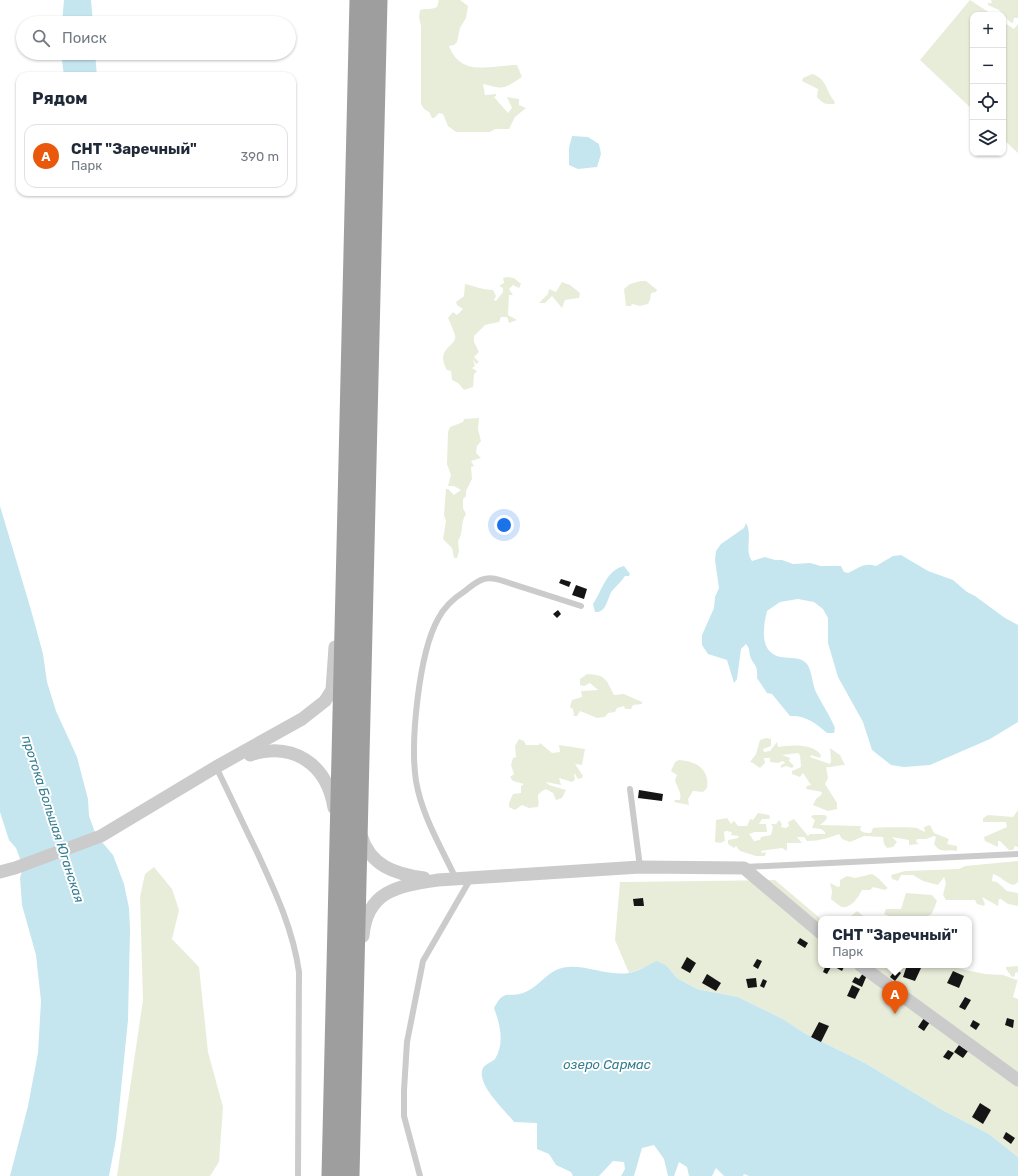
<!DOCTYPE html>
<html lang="ru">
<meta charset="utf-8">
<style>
:root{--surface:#fff;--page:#f6f6f7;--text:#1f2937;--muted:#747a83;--line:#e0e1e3;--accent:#ea580c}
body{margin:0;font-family:Rubik,sans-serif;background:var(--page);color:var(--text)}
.controls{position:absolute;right:12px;top:12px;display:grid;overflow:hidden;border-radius:8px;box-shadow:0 1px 3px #0004}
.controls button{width:36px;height:36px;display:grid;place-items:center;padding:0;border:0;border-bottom:1px solid var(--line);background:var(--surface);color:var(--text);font:20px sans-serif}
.you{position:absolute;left:504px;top:525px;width:14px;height:14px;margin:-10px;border:3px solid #fff;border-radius:50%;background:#1a73e8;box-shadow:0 0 0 6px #1a73e833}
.badge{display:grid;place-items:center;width:26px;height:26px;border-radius:50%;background:var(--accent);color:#fff;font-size:13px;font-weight:700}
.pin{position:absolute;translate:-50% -33px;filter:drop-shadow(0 1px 2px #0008)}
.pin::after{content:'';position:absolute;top:21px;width:14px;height:12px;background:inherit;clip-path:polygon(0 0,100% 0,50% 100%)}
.popup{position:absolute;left:818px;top:916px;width:154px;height:52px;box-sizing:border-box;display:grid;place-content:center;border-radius:8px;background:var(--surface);filter:drop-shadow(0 1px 3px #0005);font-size:13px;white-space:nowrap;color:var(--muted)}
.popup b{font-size:15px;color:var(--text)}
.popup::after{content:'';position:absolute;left:50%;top:100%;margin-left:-8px;border:8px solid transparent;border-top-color:var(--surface)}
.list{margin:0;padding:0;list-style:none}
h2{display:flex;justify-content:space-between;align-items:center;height:52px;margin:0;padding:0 16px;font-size:17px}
h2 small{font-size:13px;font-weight:400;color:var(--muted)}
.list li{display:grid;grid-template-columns:26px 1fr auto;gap:12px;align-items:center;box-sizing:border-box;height:64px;margin:0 8px 8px;padding:0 8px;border:1px solid var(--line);border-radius:12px}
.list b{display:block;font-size:15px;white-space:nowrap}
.list p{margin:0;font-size:13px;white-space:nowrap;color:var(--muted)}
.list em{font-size:13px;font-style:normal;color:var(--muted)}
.icon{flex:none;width:22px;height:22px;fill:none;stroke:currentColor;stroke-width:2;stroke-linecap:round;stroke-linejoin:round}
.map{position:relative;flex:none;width:1018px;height:1176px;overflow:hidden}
.search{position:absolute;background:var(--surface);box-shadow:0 1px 3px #0004;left:16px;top:16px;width:280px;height:44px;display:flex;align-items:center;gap:10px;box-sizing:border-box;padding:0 14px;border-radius:22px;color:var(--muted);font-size:15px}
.panel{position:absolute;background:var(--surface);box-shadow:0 1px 3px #0004;left:16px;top:72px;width:280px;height:124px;border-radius:12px}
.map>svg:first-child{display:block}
.green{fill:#e8edda}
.water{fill:#c5e6ef}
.building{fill:#151515}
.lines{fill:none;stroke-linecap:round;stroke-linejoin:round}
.service{stroke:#cbcbcb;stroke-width:6}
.minor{stroke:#cbcbcb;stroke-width:13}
.trunk{stroke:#9e9e9e;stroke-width:21}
.labels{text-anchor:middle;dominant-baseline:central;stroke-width:4;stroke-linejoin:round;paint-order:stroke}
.water-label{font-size:13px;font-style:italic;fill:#337d90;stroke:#fff}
</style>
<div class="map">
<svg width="1018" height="1176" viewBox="0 0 1018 1176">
<rect width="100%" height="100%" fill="#fff"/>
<g class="green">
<path d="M439 0H460L468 6 466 18 460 28 457 42 454 45 449 46C461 78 492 65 517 65L522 77C502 90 505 89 483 84L485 95 496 94V96L494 97 508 113 512 108 507 97 519 99V105L526 108 515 117 509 129H495L490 132H456L448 126 443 114 439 113 434 118H432L429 112 424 109 421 104V26L419 17 420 10C426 8 431 10 437 7Z"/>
<polygon points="970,0 993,15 973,15 973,110 920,60"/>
<polygon points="991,0 1018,0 1018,18 1014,18 1013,23 1010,22 999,10 988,5 988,3 992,3"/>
<polygon points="1003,22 1014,29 1018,24 1018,153 1003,139"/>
<path d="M812 74C827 78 826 92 835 102L834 104C825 104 823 104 817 97L818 89 802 81 803 78Z"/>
<path d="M507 277 514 278 521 284 519 288 513 285 509 289 513 295H509L508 315 517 320 509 323 507 317H501L499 322 485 325 474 336V342L479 352 474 357 479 362 476 364 473 359 475 366 472 368 477 371 474 374 473 387 464 390 458 383 452 380 451 371 447 370C434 348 458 346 455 335 453 330 451 324 448 318L453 312 457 315 463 309 457 305 456 302 464 296 465 284C474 286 483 290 493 290L496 296 494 300 496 301 503 292V288L499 286 504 283 503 278Z"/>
<polygon points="641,281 646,281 657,290 656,292 651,293 650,300 648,304 640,306 632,304 631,306 626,306 624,289 630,284"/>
<polygon points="562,282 570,285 580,293 579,298 565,300 562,308 552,296 545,303 539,303 548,294 549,289 556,292"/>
<path d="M479 418 478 429 481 441 477 446 476 453 481 458 471 461 474 466 471 467 472 479 466 491V496L463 499V508L466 514C460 522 464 533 458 541L459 551 457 558H454L452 548 443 539 446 521 444 515 446 489H448L454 495 461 490 454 486H448L451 475 447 464 448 432 450 427 463 422 464 419Z"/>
<path d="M587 674C606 675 606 679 614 695L624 694 642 702V704L633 705 631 709H625L624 706 617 708 615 712 608 713 605 717 597 718 580 711 577 716H574L573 709 570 707 572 700 582 697 581 691 598 690 590 683 584 686 580 685V679Z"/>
<path d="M766 738 771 739V746L763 749 764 752 770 751 777 742 778 747C790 745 813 743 821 755L820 758 811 755 810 757 830 764 831 761 830 748 840 755 845 765C838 765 832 768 826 767L828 778 825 784 837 803V809L828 811 813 805 816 799 821 795 822 792 806 789 807 786 811 785 803 773 800 777 792 774V771L801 767 800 755 798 753 782 755 790 758 789 761 794 766 792 768 786 766 781 768V765L785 763 783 761 778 763 770 762V758H764L765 763 760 768 753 763 750 762 756 754 760 740Z"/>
<path d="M519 739 524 741 526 745H539L540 743 552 753 560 752 559 745 585 749 582 765 575 764 583 776 582 778 578 779 575 774H574L575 780 572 782 559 778 561 785 546 782 549 785 566 790 562 798 556 800 553 793 546 789C532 796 541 797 538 807L529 808 522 805 515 810 509 807V803L513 794 521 793V786L524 784 513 781 510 777 514 774 511 765 513 758 516 757 515 746Z"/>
<path d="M679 760C696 761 710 769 707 788L703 792 693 791 688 799 689 805 674 802 675 800H680C682 792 677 788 675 780L677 775 671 771 675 762Z"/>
<polygon points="1018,810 1018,847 1015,846 1013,850 1009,850 1000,841 998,841 998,847 985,841 984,837 1007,827 1006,822 983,822 983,818 988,815 1013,817"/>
<path d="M758 813 769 815 770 817 769 819H762L759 824H766L767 832H755L749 834 754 841 760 840 761 837 771 835 773 827 771 824H776L779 820 782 824 781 827 786 828 789 826 788 822 794 819 808 836 810 834H825V832L821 829 812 828 815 820 811 817 813 815H825L827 817 826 820 820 825 858 826H861L860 830C863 833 867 833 871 833L873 828C877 827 915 827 917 828 919 829 922 831 925 832L924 827 930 825 934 833 949 839 947 844 957 846V851C948 848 941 855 934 844L936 837 934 836 926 839H917L916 842 919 844 909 845V840L892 837 897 842 893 847 887 848 884 844 883 837 864 836 850 842 842 839 839 834C828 838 820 841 807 841L804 837H797L802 843H787V851L782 848 761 851 762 853 766 852 765 856H756L740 851 736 846 734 848 728 844V840L738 838 739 836 731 835 732 832 726 831 724 832 725 841 720 843 715 842 716 820 727 818 731 824 734 821 738 826H747L750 819 753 820Z"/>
<path d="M1018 861V882L1014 885C1006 884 1001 876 993 874L992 881 997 882 1007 891 1018 893V906L1008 904 1001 899H999L998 906 982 897 985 904 984 906 977 904 975 900H946L943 895 946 883 944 877 938 885 923 881 913 875H901L898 881 892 879 891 875 905 871 959 869 965 866Z"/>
<polygon points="154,867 172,889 179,910 172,939 199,967 208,1052 223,1107 219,1162 210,1176 117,1176 143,1000 140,897 145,874"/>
<path d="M872 874C880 878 882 883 888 888L885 890 873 887 870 890H862C859 896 851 909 842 907 839 906 834 901 831 899L832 891 830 883 838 887 840 886V880L847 876 855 878Z"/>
<polygon points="775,880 821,919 821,965 942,965 985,974 1003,975 1017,980 1018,979 1013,997 1018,999 1018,1157 989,1134 944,1111 865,1063 806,1034 783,1019 738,997 697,989 677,978 667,966 643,968 629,973 615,940 620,882"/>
<path d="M906 893 932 895 937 901C935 905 934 912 930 915 916 922 897 920 884 914L886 909H901Z"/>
<polygon points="857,911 867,919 848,919"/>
<polygon points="1018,966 1018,972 1015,973 1015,976 1012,977 1006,969 1006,967"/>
</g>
<g class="water">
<polygon points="64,0 91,0 93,23 62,23"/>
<polygon points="61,53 95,53 97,76 64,76"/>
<polygon points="572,136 588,137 599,144 601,154 597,167 578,169 569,165 569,148"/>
<polygon points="0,506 31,610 43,654 47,682 56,711 77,757 88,799 89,816 96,835 113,855 124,884 129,908 130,930 128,1020 116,1139 109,1176 10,1176 28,1106 38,1053 41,1001 36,955 22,905 20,878 23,867 16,848 9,840 0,812"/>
<path d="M746 523C753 535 744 550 752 561L765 557 775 560H782L793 564 810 563 821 566H841L844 572 848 573C859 568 864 562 876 566L893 556 901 555 928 571 953 580 967 592 975 596 1005 618 1018 625V722L990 739 930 765 904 767 891 765 872 750 863 722 838 677 828 643V618L823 609 814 602 798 599 780 602 767 611C763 627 759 653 781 657 791 659 800 656 807 664 812 671 812 682 815 690 821 703 830 715 835 728L834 733H827C816 723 805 715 790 716L772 694 767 693 757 678C758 663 754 667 750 656 749 651 750 649 746 644L741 649 737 679 734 683 727 660 708 654 702 645V635L714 608 715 597 719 588 715 560 716 551 721 544 744 528Z"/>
<path d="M624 566 630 574 629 576H625C621 582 616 586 612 591 607 598 607 613 595 612L593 604C602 591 606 570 624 566Z"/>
<path d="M657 961 667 966 677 978 697 989 738 997 783 1019 806 1034 865 1063 944 1111 989 1134 1018 1157V1176H749L744 1174 743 1176H724L716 1168 712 1176H689L687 1167 679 1162 674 1176H668L664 1159 654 1145 642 1148 634 1176H621L625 1169 624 1162 613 1161 599 1176H573L571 1172 556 1165 549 1154 537 1149V1123L514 1122C505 1110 479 1087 482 1071 483 1064 491 1063 495 1059 505 1043 500 1024 494 1008 504 988 508 998 523 993 536 989 544 976 556 970 578 960 605 977 629 973 639 971 648 965 657 961Z"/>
</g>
<g class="building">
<polygon points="561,579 571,582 569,587 559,583"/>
<polygon points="576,585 587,589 584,599 572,595"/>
<polygon points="558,610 561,614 557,618 553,614"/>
<polygon points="639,790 663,794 662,801 638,798"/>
<polygon points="643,898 644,906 634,906 633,899"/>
<polygon points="800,938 808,943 805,948 797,943"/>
<polygon points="687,957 696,963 690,973 681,968"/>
<polygon points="757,959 762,961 758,969 753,966"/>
<polygon points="826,965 831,967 827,974 823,972"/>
<polygon points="836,965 845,965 842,971 835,967"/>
<polygon points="907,965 921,968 915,981 903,977"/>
<polygon points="896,969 901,973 895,981 890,977"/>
<polygon points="953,971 964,976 959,988 947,983"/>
<polygon points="863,973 867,975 862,987 852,982 855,977 859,979"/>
<polygon points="707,974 721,983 716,991 702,983"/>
<polygon points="756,978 757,987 748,988 746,979"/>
<polygon points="763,979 767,981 764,988 760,986"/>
<polygon points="852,985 860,989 855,999 847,996"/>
<polygon points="965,997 971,1000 965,1010 959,1007"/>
<polygon points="924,1018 930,1022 924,1031 918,1027"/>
<polygon points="1007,1018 1014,1020 1013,1028 1005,1025"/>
<polygon points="973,1020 980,1024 976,1030 970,1026"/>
<polygon points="819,1022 829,1026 821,1042 811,1037"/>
<polygon points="959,1045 968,1051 963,1058 954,1052"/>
<polygon points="948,1050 954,1053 949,1060 943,1057"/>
<polygon points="980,1103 991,1110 983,1124 972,1117"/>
<polygon points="1006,1132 1015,1138 1011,1144 1003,1138"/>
</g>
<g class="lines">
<g class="service">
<path d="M216 767C230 795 243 824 257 852 275 891 293 929 299 972L298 1176"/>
<polyline points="630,789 640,867"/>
<polyline points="745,867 1018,854"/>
<path d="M456 879C441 847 422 816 416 781 410 742 419 653 438 619 444 607 454 598 465 591 477 581 485 575 500 580L581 606"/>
<polyline points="420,1176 404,1116 404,1090 407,1042 423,961 471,878"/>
</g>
<g class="minor">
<path d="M250 755C293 741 327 764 334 808"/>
<path d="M361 835C370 866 395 874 424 878"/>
<polyline points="0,872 15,868 101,836 216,767 302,719 325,701 332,690 335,647"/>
<path d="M363 936C367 890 399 886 438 880L640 867 744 868 821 933"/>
<polyline points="860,965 1018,1080"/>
</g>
<g class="trunk">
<polyline points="332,1176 360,0"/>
<polyline points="349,1176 377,0"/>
</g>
</g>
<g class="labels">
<g class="water-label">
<text transform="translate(53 819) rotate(72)">протока Большая Юганская</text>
<text x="607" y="1064">озеро Сармас</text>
</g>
</g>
</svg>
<div class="controls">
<button>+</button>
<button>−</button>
<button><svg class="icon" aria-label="locate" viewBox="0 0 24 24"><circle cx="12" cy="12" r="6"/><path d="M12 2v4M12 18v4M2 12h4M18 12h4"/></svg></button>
<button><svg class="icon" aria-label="layers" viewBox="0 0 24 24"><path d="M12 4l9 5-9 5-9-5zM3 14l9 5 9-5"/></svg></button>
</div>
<div class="you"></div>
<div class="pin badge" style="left:895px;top:1014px">A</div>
<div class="popup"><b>СНТ &quot;Заречный&quot;</b>Парк</div>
<div class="search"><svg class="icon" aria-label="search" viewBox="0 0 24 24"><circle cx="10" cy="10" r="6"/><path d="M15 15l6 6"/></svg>Поиск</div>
<section class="panel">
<h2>Рядом<small></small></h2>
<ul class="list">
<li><span class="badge">A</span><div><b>СНТ &quot;Заречный&quot;</b><p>Парк</p></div><em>390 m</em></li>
</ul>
</section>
</div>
